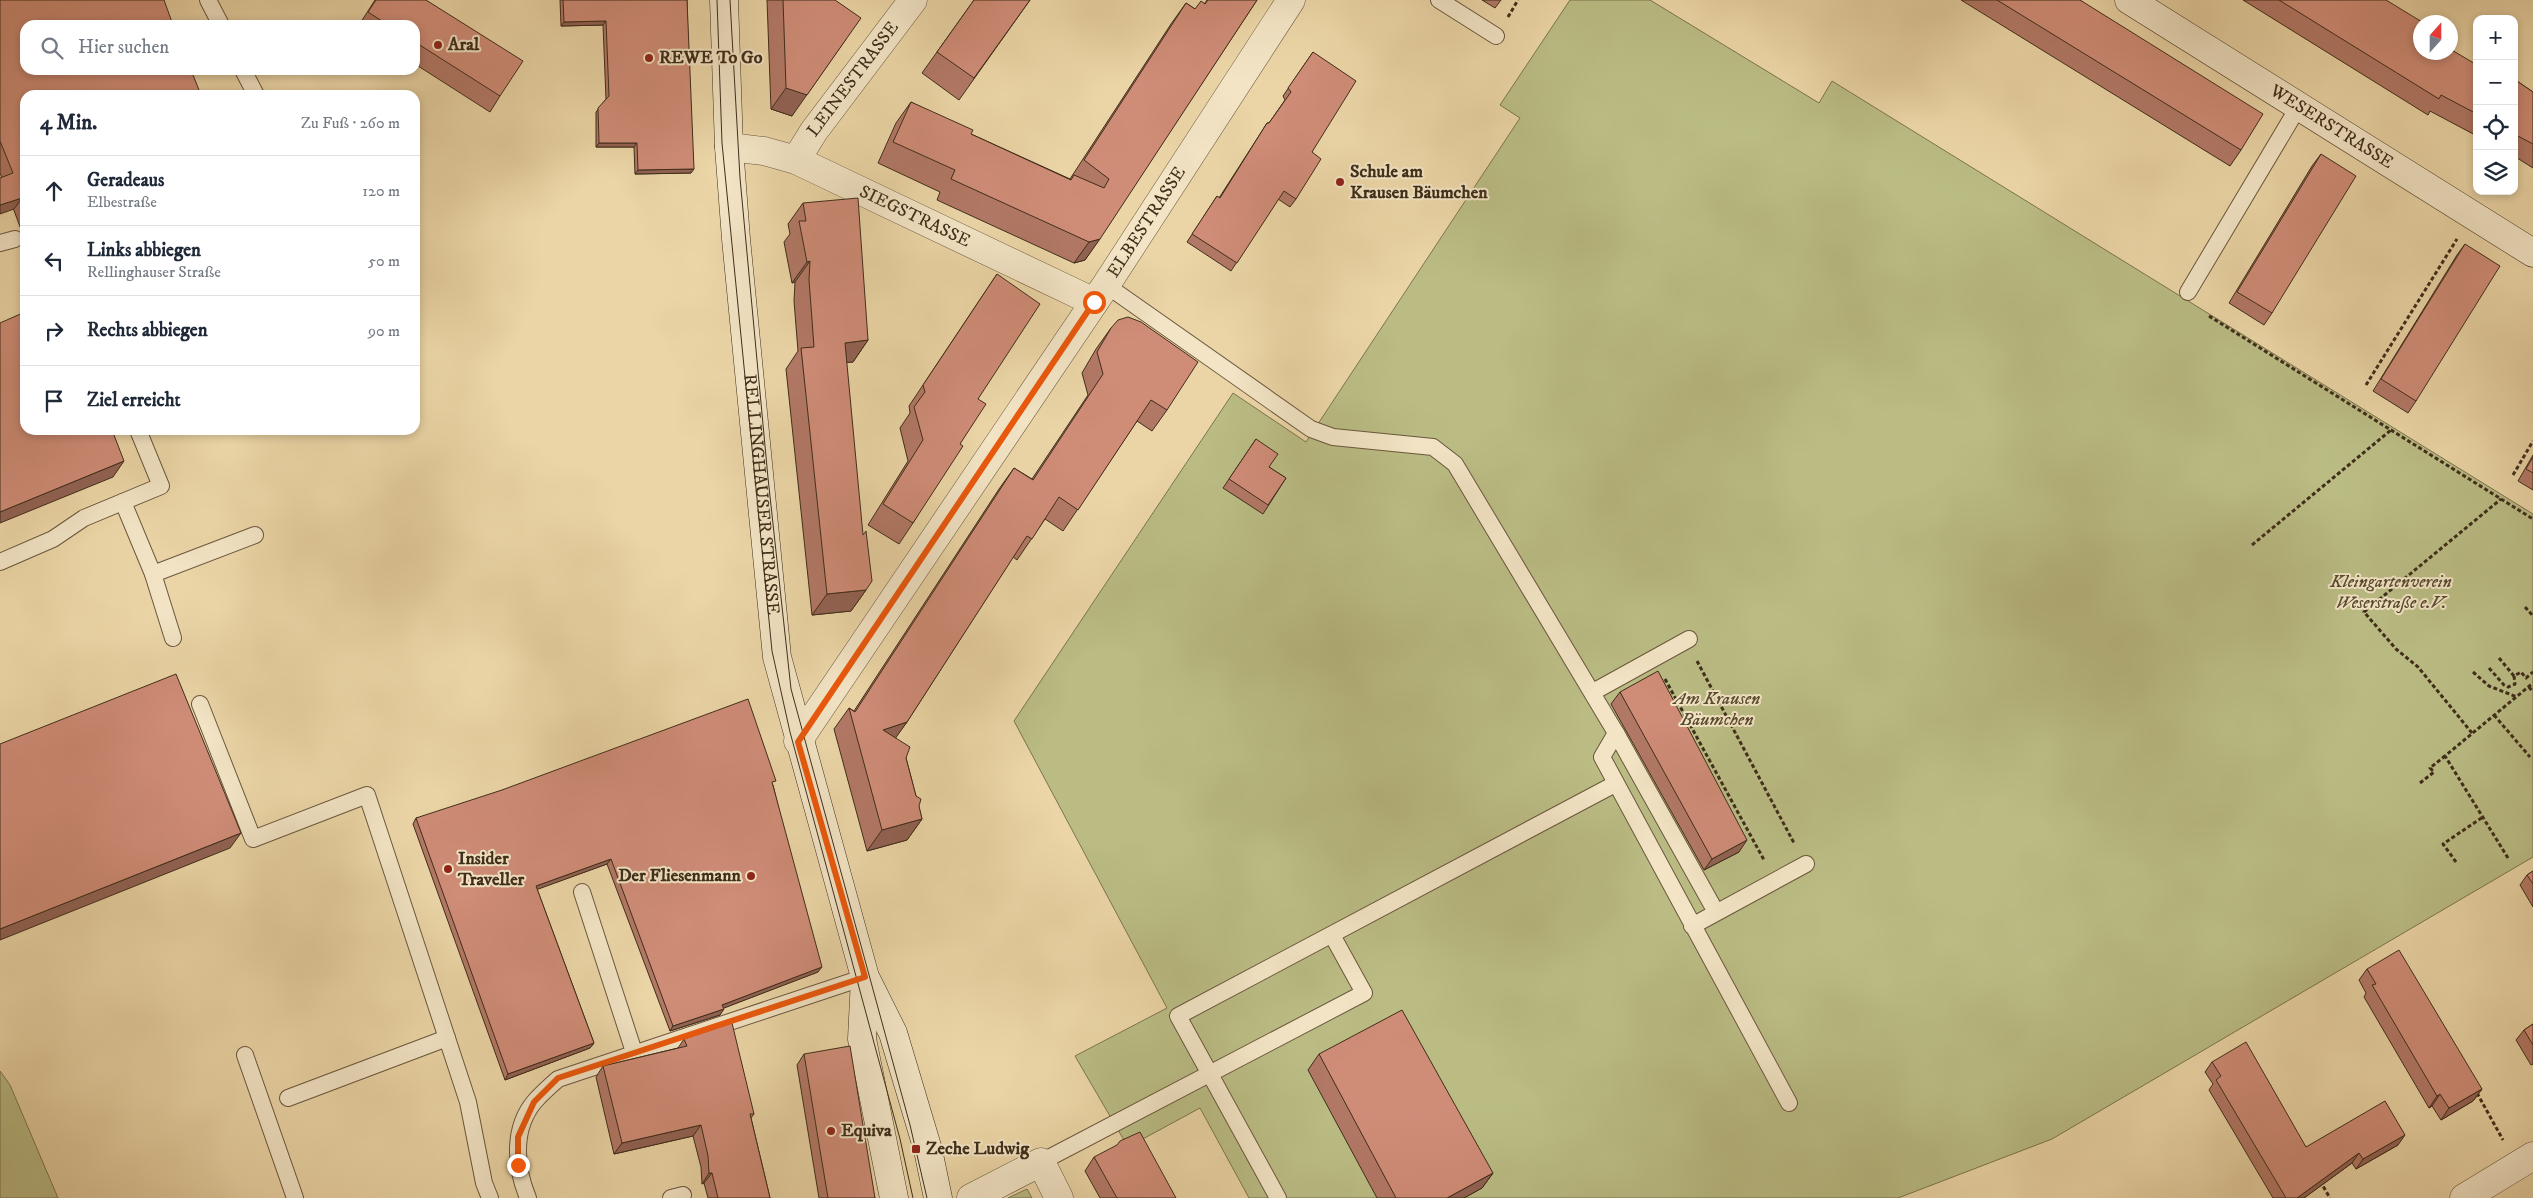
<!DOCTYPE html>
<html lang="de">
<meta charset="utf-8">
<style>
:root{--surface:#fff;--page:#f6f6f7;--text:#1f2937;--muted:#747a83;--line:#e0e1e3}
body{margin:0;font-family:"IM FELL DW Pica",serif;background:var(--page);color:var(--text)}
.controls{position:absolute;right:15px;top:15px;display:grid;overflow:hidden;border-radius:10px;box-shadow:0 2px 8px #0003}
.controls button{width:45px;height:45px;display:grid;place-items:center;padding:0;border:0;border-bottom:1px solid var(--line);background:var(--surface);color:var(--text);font:25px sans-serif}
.compass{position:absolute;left:2413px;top:15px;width:45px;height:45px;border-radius:50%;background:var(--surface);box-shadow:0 2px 8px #0003;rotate:21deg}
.stop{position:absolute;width:15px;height:15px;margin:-11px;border:4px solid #ea580c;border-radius:50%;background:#fff}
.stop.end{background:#ea580c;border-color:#fff;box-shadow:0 1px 5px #0008}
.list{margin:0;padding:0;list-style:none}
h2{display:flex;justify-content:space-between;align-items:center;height:65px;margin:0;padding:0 20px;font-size:21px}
h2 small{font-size:16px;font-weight:400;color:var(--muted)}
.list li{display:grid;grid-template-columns:32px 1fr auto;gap:15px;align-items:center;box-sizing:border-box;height:70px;padding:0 20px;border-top:1px solid var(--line)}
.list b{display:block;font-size:19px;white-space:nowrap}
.list p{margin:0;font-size:16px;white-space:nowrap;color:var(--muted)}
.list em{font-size:16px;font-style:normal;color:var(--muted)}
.icon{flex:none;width:28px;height:28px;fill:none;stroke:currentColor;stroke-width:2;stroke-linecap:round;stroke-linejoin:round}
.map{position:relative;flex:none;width:2533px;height:1198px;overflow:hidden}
.search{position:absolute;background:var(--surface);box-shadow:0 2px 8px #0003;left:20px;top:20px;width:400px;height:55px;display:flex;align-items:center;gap:12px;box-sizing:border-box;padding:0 18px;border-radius:15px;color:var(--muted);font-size:19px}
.panel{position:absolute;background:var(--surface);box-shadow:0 2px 8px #0003;left:20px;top:90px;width:400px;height:345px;border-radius:15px}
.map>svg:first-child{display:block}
.green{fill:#babc84;stroke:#7c744f}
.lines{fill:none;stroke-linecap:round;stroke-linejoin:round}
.lane-casing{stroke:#6a573d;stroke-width:18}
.street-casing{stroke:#6a573d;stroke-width:29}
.secondary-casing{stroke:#3f2d1a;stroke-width:29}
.path{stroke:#3f2d1a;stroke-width:3;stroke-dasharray:4 2.5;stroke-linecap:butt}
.lane{stroke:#f2e4c5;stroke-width:16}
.street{stroke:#f2e4c5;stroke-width:28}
.secondary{stroke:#f2e4c5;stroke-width:28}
.tram{stroke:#3f2d1a;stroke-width:1}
.wall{fill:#b27866;stroke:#3f2d1a}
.shaded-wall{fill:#916253;stroke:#3f2d1a}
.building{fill:#cf8c77;stroke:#3f2d1a}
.route{stroke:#ea580c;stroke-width:6}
.poi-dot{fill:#8f2418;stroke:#f2e4c5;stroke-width:2}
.labels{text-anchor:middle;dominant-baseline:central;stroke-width:4;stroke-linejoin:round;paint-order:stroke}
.poi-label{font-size:18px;font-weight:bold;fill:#3f2d1a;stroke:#f2e4c5;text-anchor:start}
.street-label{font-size:18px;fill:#3f2d1a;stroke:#f2e4c5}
.park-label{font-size:18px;font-style:italic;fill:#584a2f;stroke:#f2e4c5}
</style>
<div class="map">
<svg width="2533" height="1198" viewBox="0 0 2533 1198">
<rect width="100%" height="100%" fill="#ebd5a6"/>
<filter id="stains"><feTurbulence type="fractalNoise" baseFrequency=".004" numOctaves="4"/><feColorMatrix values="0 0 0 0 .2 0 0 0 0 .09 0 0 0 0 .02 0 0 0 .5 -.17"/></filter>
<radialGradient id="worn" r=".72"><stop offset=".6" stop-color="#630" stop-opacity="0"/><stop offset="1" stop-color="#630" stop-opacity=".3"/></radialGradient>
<g class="green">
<polygon points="1570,0 1650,0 1819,103 1832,81 2533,514 2533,857 2052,1139 1898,1198 1249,1198 1200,1108 1128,1147 1075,1056 1167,1008 1014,721 1233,393 1306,442 1520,118 1500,105"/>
<polygon points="0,1071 10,1085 58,1198 0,1198"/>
<polygon points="1027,1189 1032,1198 1008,1198"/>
</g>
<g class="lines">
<defs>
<g id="lane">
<polyline points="208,0 221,25"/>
<polyline points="1439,0 1496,36"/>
<polyline points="243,70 256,95"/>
<polyline points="0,243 15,239"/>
<polyline points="1106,285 1311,429 1333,437 1433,447 1455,464 1616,733 1602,757 1789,1103"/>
<polyline points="2188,292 2299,106"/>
<polyline points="123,502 153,574 173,638"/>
<polyline points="0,562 53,539 84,518 161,486 138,430"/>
<polyline points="153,574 255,535"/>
<polyline points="1593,692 1689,639"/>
<polyline points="200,704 253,839 367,795 468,1102 484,1183 490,1198"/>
<polyline points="1616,733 1716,912"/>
<polyline points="582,892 634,1052"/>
<polyline points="1692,926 1806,864"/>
<polyline points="245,1055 295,1198"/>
<polyline points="288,1098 447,1038"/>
<polyline points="1041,1162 1364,993 1332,935"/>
<path d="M528 1198C515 1167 512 1128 535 1101 542 1093 550 1086 558 1079L865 977"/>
<polyline points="671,1198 683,1195"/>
<polyline points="1278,1198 1178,1016 1615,784"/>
</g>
<g id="street">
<path id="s1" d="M729 147 764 151 796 160 1094 302"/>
<path id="s2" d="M796 160 814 131 913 0"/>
<path id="s3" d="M798 741 1106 285 1291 0"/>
<polyline points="971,1198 1041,1162 1059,1198"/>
<polyline points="2464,1198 2533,1156"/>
</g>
<g id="secondary">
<path id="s4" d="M724 0 729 147 736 239 777 657 865 977 893 1033 928 1150 938 1198"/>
<path id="s5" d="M2129 0 2533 253"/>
<polyline points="865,979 862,1039 894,1198"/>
</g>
</defs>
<use href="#lane" class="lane-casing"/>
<use href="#street" class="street-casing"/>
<use href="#secondary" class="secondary-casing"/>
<g class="path">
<polyline points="1508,17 1518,0"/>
<polyline points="2209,316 2533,519"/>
<polyline points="2366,385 2457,239"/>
<polyline points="2513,475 2533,441"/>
<polyline points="2252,545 2391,430"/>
<polyline points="2525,607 2533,616"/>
<polyline points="2499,658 2514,676 2521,672 2526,678 2533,672"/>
<polyline points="1697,661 1794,843"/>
<polyline points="2489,668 2504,685 2508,687 2515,684 2514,676"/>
<polyline points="2473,672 2489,686 2517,697"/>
<polyline points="1665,679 1764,860"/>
<polyline points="2529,687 2533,692"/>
<polyline points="2494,715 2530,757"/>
<polyline points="2472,733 2418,667 2396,649 2364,612 2501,499"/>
<polyline points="2420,783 2434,772 2430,768 2445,756"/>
<polyline points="2508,858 2445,756 2533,683"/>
<polyline points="2456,862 2443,844 2483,817"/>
<polyline points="2477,1093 2503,1140"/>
<polyline points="2320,1181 2330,1198"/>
</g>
<use href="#lane" class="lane"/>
<use href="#street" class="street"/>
<use href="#secondary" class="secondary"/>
<g class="tram">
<polyline points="717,0 722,143 772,651 790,732 900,1139 913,1198"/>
<polyline points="730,0 740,178 768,478 791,689 910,1125 927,1198"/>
</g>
</g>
<g class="wall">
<polygon points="0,0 25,95 25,240 0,173"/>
<polygon points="375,0 426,0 500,96 490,112 415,64 415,25 359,25"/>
<polygon points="560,0 687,0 691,173 635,174 634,147 596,147 596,112 606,99 603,25 561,26"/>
<polygon points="767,0 835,0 792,116 771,109"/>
<polygon points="974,0 1030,0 959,100 922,73"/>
<polygon points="1207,0 1257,0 1085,260 1074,263 937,200 940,192 878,163 896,123 911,102 971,134 1070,179 1171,24 1186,3 1195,9 1205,3"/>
<polygon points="1482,0 1501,0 1495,8"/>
<polygon points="1961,0 2080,0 2241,150 2230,166"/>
<polygon points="2243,0 2386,0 2420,52 2477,65 2477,136 2430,111 2428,115"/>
<polygon points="1313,52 1312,152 1296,199 1290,207 1278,199 1231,271 1187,242 1217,196 1219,198 1262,131 1267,123 1269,123 1285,100 1283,96"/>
<polygon points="2514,79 2533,92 2533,168 2514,156"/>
<polygon points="2321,154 2272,313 2264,325 2229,303 2312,166"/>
<polygon points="803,203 868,340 853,362 846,362 866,590 851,611 812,615 786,369 798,351 794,301 795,282 792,283 784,242 790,234 788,224"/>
<polygon points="2465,244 2416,401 2408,413 2373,391 2457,255"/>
<polygon points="997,274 978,399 960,444 913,523 899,544 868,525 908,461 900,428 910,413 909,406"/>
<polygon points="1111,328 1167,410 1152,431 1137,421 1063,531 1045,519 1017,560 1013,557 907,722 895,738 906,758 922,819 907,840 867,851 834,729 849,708 854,711 999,489 1014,468 1032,479 1088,395 1082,373 1096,349"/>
<polygon points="1256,439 1269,467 1286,478 1263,514 1223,488"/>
<polygon points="2533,455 2533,490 2518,481"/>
<polygon points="1620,692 1739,852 1704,870 1611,704"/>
<polygon points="773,785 818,972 723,1008 720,1015 670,1031 607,864 537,889 594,1043 590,1048 505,1080 413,824 416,818"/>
<polygon points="2533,871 2533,907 2520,885 2527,875"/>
<polygon points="2367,969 2482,1089 2473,1101 2441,1120 2432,1106 2429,1108 2364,997 2366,993 2359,980"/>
<polygon points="2533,1024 2533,1064 2531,1065 2516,1040 2524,1030"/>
<polygon points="684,1039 754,1114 751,1118 770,1198 708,1198 704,1183 702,1184 701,1167 693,1136 614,1154 596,1077 603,1066 678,1048"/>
<polygon points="804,1054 875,1198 819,1198 797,1065"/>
<polygon points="1319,1054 1493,1173 1482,1188 1464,1198 1377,1198 1308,1070"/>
<polygon points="2212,1062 2306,1147 2398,1145 2356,1169 2352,1163 2304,1198 2273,1198 2209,1090 2213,1084 2205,1072"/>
<polygon points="1094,1157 1176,1198 1100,1198 1085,1171"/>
</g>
<g class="shaded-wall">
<polygon points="606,21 603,25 561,26 564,22"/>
<polygon points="846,39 792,116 771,109 786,88"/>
<polygon points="599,143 637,143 634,147 596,147"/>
<polygon points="694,169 691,173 635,174 638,170"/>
<polygon points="22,198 14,209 0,214 0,205"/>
<polygon points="1100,239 1085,260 1074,263 1089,242"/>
<polygon points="810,261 795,282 792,283 807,262"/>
<polygon points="868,340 853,362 830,364 845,343"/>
<polygon points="124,461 113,477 0,523 0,512"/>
<polygon points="866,590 851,611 812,615 827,594"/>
<polygon points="907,722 892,743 883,730"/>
<polygon points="922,819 907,840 867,851 882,830"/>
<polygon points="241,833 230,848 0,940 0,929"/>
<polygon points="1747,840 1739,852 1704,870 1712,859"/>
<polygon points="611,859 607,864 533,891 536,886"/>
<polygon points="822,967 818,972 719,1010 722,1005"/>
<polygon points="724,1009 720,1015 670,1031 673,1026"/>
<polygon points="594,1043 590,1048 505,1080 508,1074"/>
<polygon points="2482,1089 2473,1101 2441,1120 2449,1108"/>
<polygon points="2440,1094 2432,1106 2429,1108 2437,1096"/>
<polygon points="701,1125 693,1136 614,1154 622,1143"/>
<polygon points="2405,1135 2398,1145 2356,1169 2363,1159"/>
<polygon points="2359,1153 2352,1163 2304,1198 2297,1198"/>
<polygon points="709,1173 712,1173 704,1183 702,1184"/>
<polygon points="1493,1173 1482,1188 1464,1198 1447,1198"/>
</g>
<g class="building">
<polygon points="0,0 164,0 173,25 25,25 25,70 191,70 201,95 25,95 25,205 22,198 0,205 0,178 13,173 0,141"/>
<polygon points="376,0 426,0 523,61 500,96 415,42 415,25 388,25 368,12"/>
<polygon points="563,0 687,0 694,169 638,170 637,143 599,143 598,108 609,96 606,21 564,22"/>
<polygon points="783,0 835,0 861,18 807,95 786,88"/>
<polygon points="974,0 1030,0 974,78 937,52"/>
<polygon points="1208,0 1257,0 1100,239 1089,242 951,179 955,170 893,142 911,102 973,130 971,134 1071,180 1074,175 1104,188 1109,179 1084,160 1186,3 1195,9 1201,1 1205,4"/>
<polygon points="1997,0 2080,0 2263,114 2241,150"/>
<polygon points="2279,0 2386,0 2422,22 2420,22 2420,52 2450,52 2450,49 2477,65 2477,114 2441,95 2439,99"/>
<polygon points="1313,52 1356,81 1312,152 1321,159 1296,199 1284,191 1237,263 1192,234 1217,196 1220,198 1267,123 1269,123 1291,92 1288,88"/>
<polygon points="2514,79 2533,92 2533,144 2514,134"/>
<polygon points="2321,154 2356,176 2272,313 2237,292"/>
<polygon points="858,198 868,340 845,343 863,535 866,531 872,581 866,590 827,594 801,348 814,347 809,280 810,261 807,262 799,221 806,221 803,203"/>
<polygon points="2465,244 2500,266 2416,401 2381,379"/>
<polygon points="997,274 1040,304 978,399 986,404 960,444 963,446 913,523 883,504 923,440 914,407 925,392 923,385"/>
<polygon points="25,312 25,430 112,430 124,461 0,512 0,323"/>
<polygon points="1128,317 1141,322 1198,362 1167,410 1151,400 1078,510 1059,497 1032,539 1027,536 907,722 883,730 910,747 906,758 916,796 921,799 919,806 922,819 882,830 849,708 855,712 1014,468 1033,480 1103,374 1097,352 1111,328 1118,320"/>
<polygon points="1256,439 1278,454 1269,467 1286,478 1268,505 1229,479"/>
<polygon points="2533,457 2533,473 2526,469"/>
<polygon points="1658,671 1747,840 1712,859 1620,692"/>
<polygon points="176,674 241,833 0,929 0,744"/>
<polygon points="748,699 776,781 772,782 822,967 722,1005 724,1009 673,1026 611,859 536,886 594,1043 508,1074 416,818 502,790"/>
<polygon points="2533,871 2533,884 2527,875"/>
<polygon points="2399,950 2482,1089 2449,1108 2440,1094 2437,1096 2372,985 2376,984 2367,969"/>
<polygon points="1402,1010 1493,1173 1447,1198 1396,1198 1319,1054"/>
<polygon points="732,1023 754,1114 750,1114 770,1198 718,1198 712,1173 709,1173 708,1156 701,1125 622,1143 603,1066 687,1046 684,1039"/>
<polygon points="2533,1024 2533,1045 2524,1030"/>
<polygon points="2246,1042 2306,1147 2385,1101 2405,1135 2363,1159 2359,1153 2297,1198 2286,1198 2216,1080 2221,1076 2212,1062"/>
<polygon points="850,1046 875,1198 828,1198 804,1054"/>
<polygon points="1140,1132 1176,1198 1117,1198 1094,1157 1117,1145 1120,1141"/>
</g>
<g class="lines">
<polyline class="route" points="518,1165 518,1137 534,1102 558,1078 865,977 798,742 1094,302"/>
</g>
<g class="poi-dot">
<circle cx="438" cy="45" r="5"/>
<circle cx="649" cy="58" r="5"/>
<circle cx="1340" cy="182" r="5"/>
<circle cx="448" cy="869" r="5"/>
<circle cx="751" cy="876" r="5"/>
<circle cx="831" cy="1131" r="5"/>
<rect x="911" y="1144" width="10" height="10" rx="2.5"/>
</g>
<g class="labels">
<g class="poi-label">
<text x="448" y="45">Aral</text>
<text x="659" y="58">REWE To Go</text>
<text x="1350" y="172">Schule am<tspan x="1350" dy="21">Krausen Bäumchen</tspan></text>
<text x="458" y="859">Insider<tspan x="458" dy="21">Traveller</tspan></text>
<text x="741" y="876" text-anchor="end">Der Fliesenmann</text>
<text x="841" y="1131">Equiva</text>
<text x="926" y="1149">Zeche Ludwig</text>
</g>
<g class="street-label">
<text stroke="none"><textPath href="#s2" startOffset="99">LEINESTRASSE</textPath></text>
<text stroke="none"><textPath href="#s5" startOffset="239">WESERSTRASSE</textPath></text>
<text stroke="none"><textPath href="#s1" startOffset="200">SIEGSTRASSE</textPath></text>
<text stroke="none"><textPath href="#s3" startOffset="625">ELBESTRASSE</textPath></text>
<text stroke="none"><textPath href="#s4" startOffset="496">RELLINGHAUSER STRASSE</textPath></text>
</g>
<g class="park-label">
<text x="2391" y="582">Kleingartenverein<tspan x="2391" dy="21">Weserstraße e.V.</tspan></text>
<text x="1717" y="699">Am Krausen<tspan x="1717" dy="21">Bäumchen</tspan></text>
</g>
</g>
<rect width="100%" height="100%" filter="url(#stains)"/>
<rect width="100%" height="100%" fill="url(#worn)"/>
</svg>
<div class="controls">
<button>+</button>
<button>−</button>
<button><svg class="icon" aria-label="locate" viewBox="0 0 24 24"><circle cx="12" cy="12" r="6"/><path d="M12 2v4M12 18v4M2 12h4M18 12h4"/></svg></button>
<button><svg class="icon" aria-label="layers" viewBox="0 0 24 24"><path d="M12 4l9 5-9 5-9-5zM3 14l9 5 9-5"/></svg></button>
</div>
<svg class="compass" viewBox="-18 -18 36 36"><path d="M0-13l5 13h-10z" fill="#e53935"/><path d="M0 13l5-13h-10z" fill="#747a83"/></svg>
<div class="stop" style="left:1094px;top:302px"></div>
<div class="stop end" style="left:518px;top:1165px"></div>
<div class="search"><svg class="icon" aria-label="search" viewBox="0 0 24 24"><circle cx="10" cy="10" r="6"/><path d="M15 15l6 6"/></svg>Hier suchen</div>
<section class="panel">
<h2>4 Min.<small>Zu Fuß · 260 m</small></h2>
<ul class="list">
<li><svg class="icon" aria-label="ahead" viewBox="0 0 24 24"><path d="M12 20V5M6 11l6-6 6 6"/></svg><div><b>Geradeaus</b><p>Elbestraße</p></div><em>120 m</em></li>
<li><svg class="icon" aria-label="left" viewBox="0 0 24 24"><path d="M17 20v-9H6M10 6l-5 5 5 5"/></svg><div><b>Links abbiegen</b><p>Rellinghauser Straße</p></div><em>50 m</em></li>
<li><svg class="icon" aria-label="right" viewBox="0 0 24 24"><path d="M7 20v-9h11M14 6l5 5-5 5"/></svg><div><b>Rechts abbiegen</b></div><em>90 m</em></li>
<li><svg class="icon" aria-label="arrive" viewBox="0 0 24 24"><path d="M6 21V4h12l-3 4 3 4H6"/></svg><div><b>Ziel erreicht</b></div></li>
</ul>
</section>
</div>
